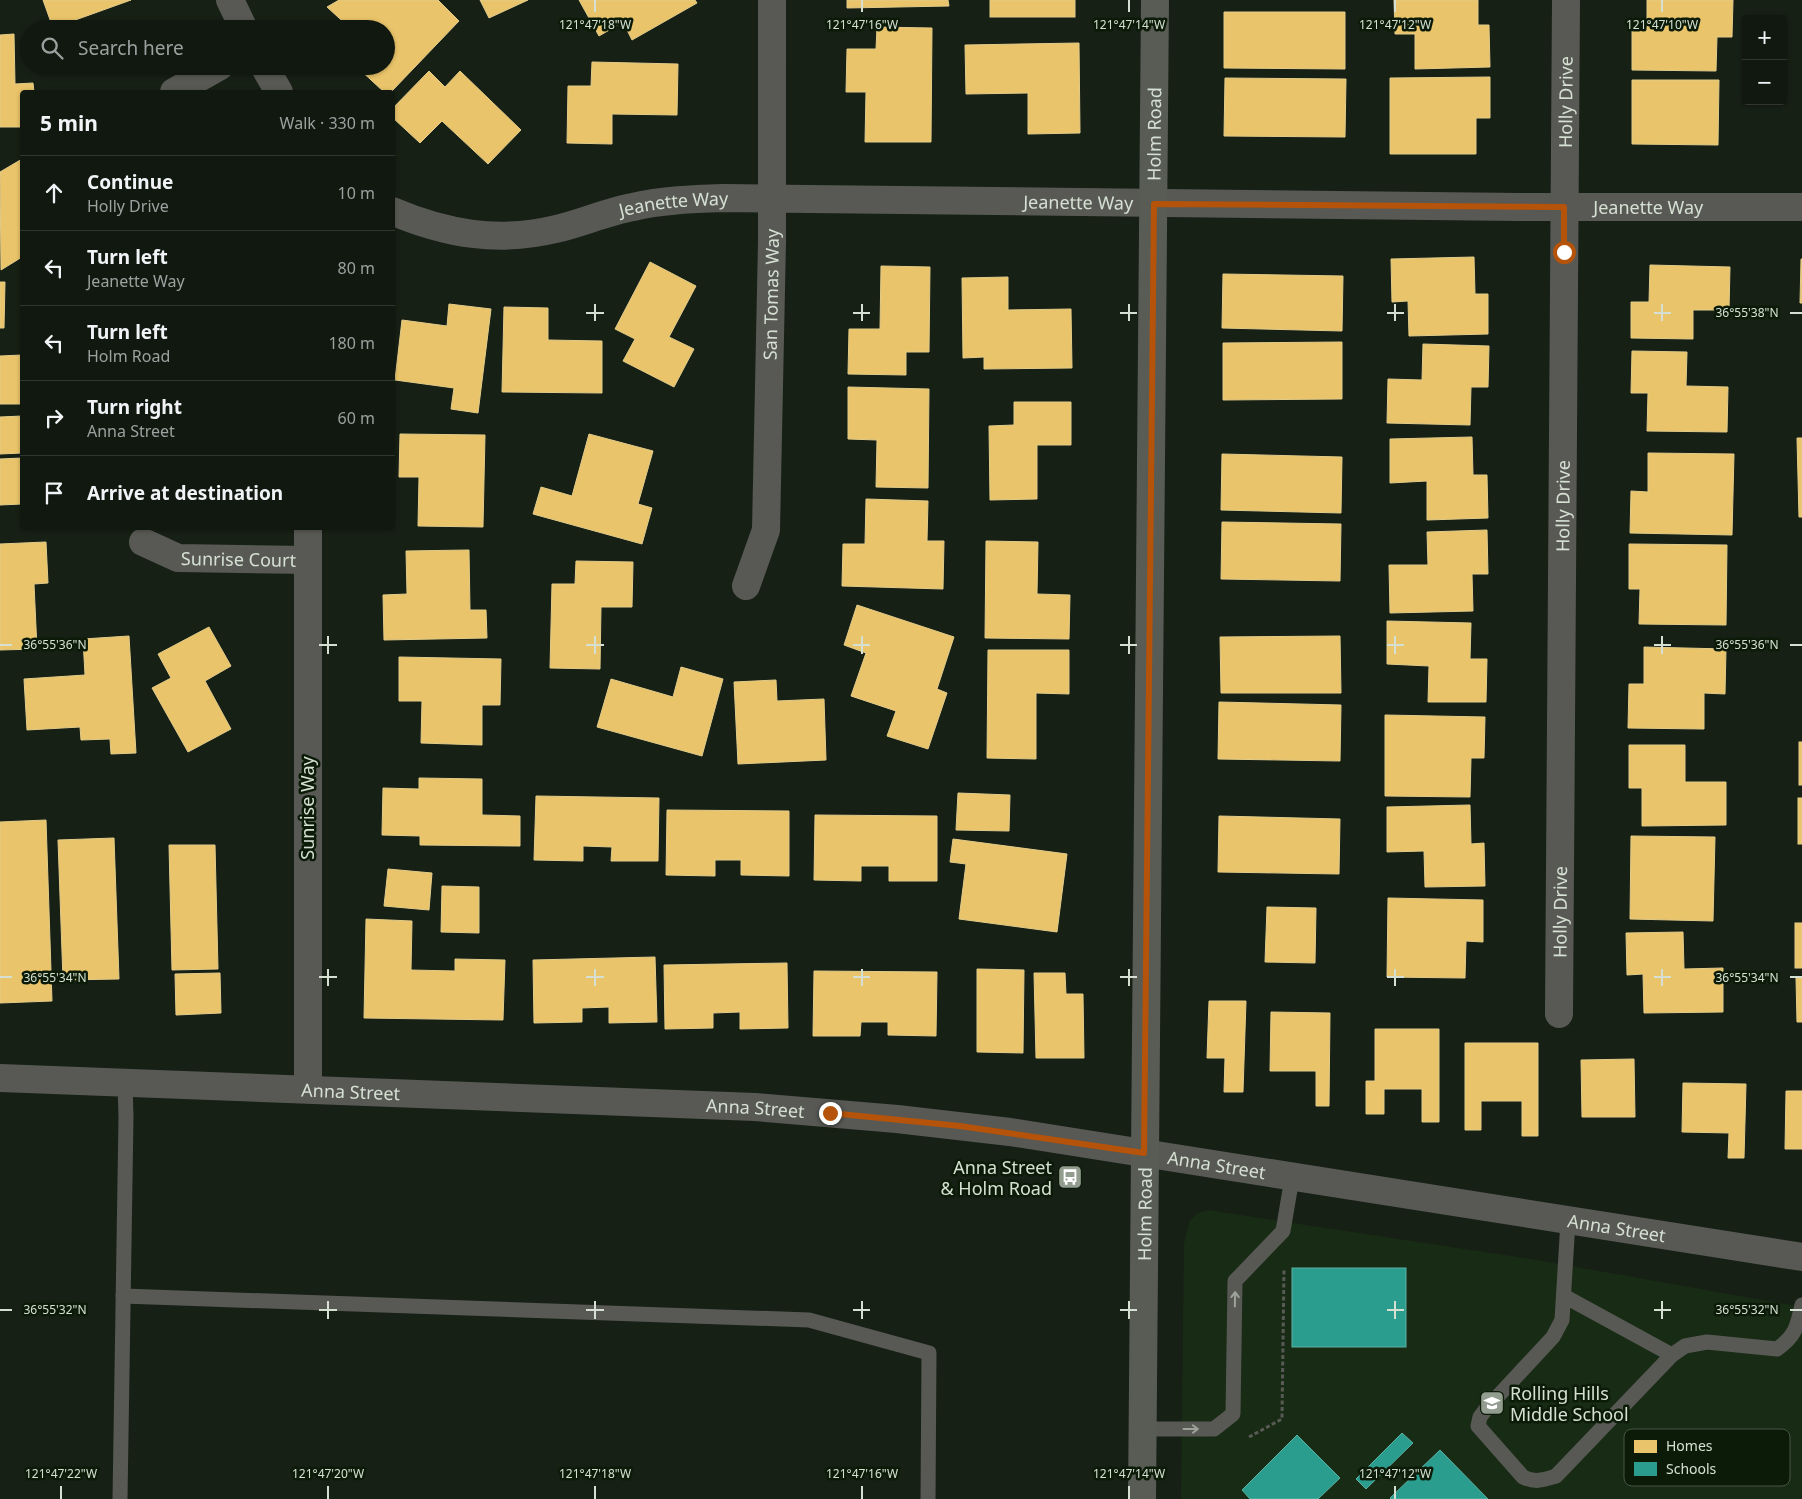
<!DOCTYPE html>
<meta charset="utf-8">
<style>
:root{--surface:#111810;--page:#1e251e;--text:#f1f3f6;--muted:#9ca09f;--line:#303730}
body{margin:0;font-family:"Noto Sans",sans-serif;background:var(--page);color:var(--text)}
.controls{position:absolute;right:15px;top:15px;display:grid;overflow:hidden;border-radius:5px;box-shadow:0 1px 4px #0004}
.controls button{width:45px;height:45px;display:grid;place-items:center;padding:0;border:0;border-bottom:1px solid var(--line);background:var(--surface);color:var(--text);font:25px sans-serif}
.stop{position:absolute;width:15px;height:15px;margin:-11px;border:4px solid #b45309;border-radius:50%;background:#fff}
.stop.end{background:#b45309;border-color:#fff;box-shadow:0 1px 5px #0008}
.list{margin:0;padding:0;list-style:none}
h2{display:flex;justify-content:space-between;align-items:center;height:65px;margin:0;padding:0 20px;font-size:21px}
h2 small{font-size:16px;font-weight:400;color:var(--muted)}
.list li{display:grid;grid-template-columns:32px 1fr auto;gap:15px;align-items:center;box-sizing:border-box;height:75px;padding:0 20px;border-top:1px solid var(--line)}
.list b{display:block;font-size:19px;white-space:nowrap}
.list p{margin:0;font-size:16px;white-space:nowrap;color:var(--muted)}
.list em{font-size:16px;font-style:normal;color:var(--muted)}
.icon{flex:none;width:28px;height:28px;fill:none;stroke:currentColor;stroke-width:2;stroke-linecap:round;stroke-linejoin:round}
.map{position:relative;flex:none;width:1802px;height:1499px;overflow:hidden}
.search{position:absolute;background:var(--surface);box-shadow:0 1px 4px #0004;left:20px;top:20px;width:375px;height:55px;display:flex;align-items:center;gap:12px;box-sizing:border-box;padding:0 18px;border-radius:28px;color:var(--muted);font-size:19px}
.panel{position:absolute;background:var(--surface);box-shadow:0 1px 4px #0004;left:20px;top:90px;width:375px;height:440px;border-radius:5px}
.map>svg:first-child{display:block}
.built{fill:#182b14}
.homes{fill:#e9c46a;stroke:#e3cc8a}
.schools{fill:#2a9d8f;stroke:#5db1a3}
.lines{fill:none;stroke-linecap:round;stroke-linejoin:round}
.path{stroke:#585b55;stroke-width:3;stroke-dasharray:4 2.5;stroke-linecap:butt}
.lane{stroke:#585954;stroke-width:15}
.street{stroke:#585954;stroke-width:28}
.secondary{stroke:#585c55;stroke-width:28}
.oneway{stroke:#9da39a}
.route{stroke:#b45309;stroke-width:6}
.ticks{fill:none;stroke:#d5e0d3;stroke-width:2}
.labels{text-anchor:middle;dominant-baseline:central;stroke-width:5;stroke-linejoin:round;paint-order:stroke}
.street-label{font-size:18px;fill:#d5e0d3;stroke:#0b1b08}
.poi-label{font-size:18px;fill:#d5e0d3;stroke:#0b1b08;text-anchor:end}
.key{fill:#0b1b08;stroke:#485645;stroke-width:1}
.key-label{font-size:14px;fill:#d5e0d3}
.ticks-label{font-size:12px;text-anchor:middle;fill:#d5e0d3;stroke:#0b1b08;stroke-width:5;stroke-linejoin:round;paint-order:stroke}
</style>
<div class="map">
<svg width="1802" height="1499" viewBox="0 0 1802 1499">
<rect width="100%" height="100%" fill="#172015"/>
<polygon class="built" points="1208,1210 1537,1260 1802,1307 1802,1499 1181,1499 1184,1244 1190,1220 1198,1213"/>
<g class="homes">
<polygon points="43,0 131,0 53,28"/>
<polygon points="339,0 438,0 459,21 391,92 384,92 357,67 386,66 386,29 351,29 327,7"/>
<polygon points="480,0 528,0 489,18"/>
<polygon points="579,0 695,0 697,3 632,40 623,22 599,36"/>
<polygon points="847,0 948,0 949,6 847,8"/>
<rect x="990" y="0" width="85" height="17"/>
<polygon points="1394,0 1478,0 1478,25 1489,25 1490,67 1415,69 1415,34 1395,34"/>
<polygon points="1647,0 1733,0 1732,37 1717,37 1716,71 1632,70 1632,28 1647,28"/>
<polygon points="1224,12 1345,12 1345,69 1224,68"/>
<polygon points="877,27 932,28 931,142 865,142 866,92 846,92 847,49 876,49"/>
<polygon points="14,34 15,84 33,83 34,92 22,92 22,127 0,127 0,35"/>
<polygon points="1079,43 1080,133 1028,134 1028,93 966,94 965,45"/>
<polygon points="592,62 678,64 677,115 612,114 612,144 567,143 568,86 591,86"/>
<polygon points="429,71 445,87 460,71 521,130 488,164 442,121 420,143 392,117 392,109"/>
<polygon points="1490,77 1490,118 1476,118 1476,154 1390,154 1390,78"/>
<polygon points="1225,78 1346,79 1345,137 1224,136"/>
<polygon points="1632,80 1719,80 1718,145 1632,144"/>
<polygon points="22,159 22,257 1,270 0,172"/>
<polygon points="1474,257 1475,294 1488,294 1488,334 1409,336 1408,301 1392,302 1391,259"/>
<polygon points="1801,259 1802,259 1802,303 1800,303"/>
<polygon points="650,262 696,286 669,337 694,349 674,387 623,361 635,339 615,329"/>
<polygon points="1650,265 1730,267 1729,310 1693,310 1693,339 1631,338 1631,302 1649,302"/>
<polygon points="881,266 930,267 929,352 906,352 906,375 848,374 849,329 880,329"/>
<polygon points="1223,274 1343,276 1342,331 1222,328"/>
<polygon points="1008,277 1008,310 1071,309 1072,368 984,369 984,357 963,358 962,278"/>
<polygon points="0,282 5,282 4,328 0,328"/>
<polygon points="449,304 491,309 478,413 451,409 454,388 395,380 402,320 447,326"/>
<polygon points="504,307 548,308 548,340 602,341 602,393 502,392"/>
<polygon points="1342,342 1342,399 1223,400 1223,343"/>
<polygon points="1423,344 1489,346 1488,387 1471,387 1470,425 1387,423 1388,379 1422,380"/>
<polygon points="1632,351 1687,352 1686,386 1728,387 1727,432 1647,431 1648,393 1631,393"/>
<polygon points="22,355 22,404 0,404 0,356"/>
<polygon points="848,387 929,389 928,488 876,487 877,440 848,439"/>
<polygon points="1014,402 1071,402 1071,445 1037,445 1037,499 990,500 989,426 1014,425"/>
<polygon points="22,416 22,453 0,454 0,417"/>
<polygon points="400,434 485,435 483,527 418,526 419,477 399,477"/>
<polygon points="589,434 653,451 638,504 652,508 642,544 533,514 541,487 572,496"/>
<polygon points="1472,437 1473,475 1487,475 1488,518 1427,520 1427,481 1390,483 1390,439"/>
<polygon points="1797,438 1802,438 1802,517 1799,517"/>
<polygon points="1648,453 1734,454 1732,535 1630,533 1631,491 1648,492"/>
<polygon points="1222,454 1342,457 1341,513 1221,510"/>
<polygon points="22,458 22,504 0,505 0,459"/>
<polygon points="866,499 928,501 927,541 944,541 943,589 842,586 843,544 865,544"/>
<polygon points="1222,522 1341,524 1340,581 1221,579"/>
<polygon points="1487,530 1488,574 1472,574 1473,611 1390,613 1389,565 1428,565 1427,532"/>
<polygon points="986,541 1038,542 1037,594 1070,595 1069,639 985,638"/>
<polygon points="46,542 48,583 34,584 37,649 0,650 0,544"/>
<polygon points="1629,544 1727,545 1726,625 1639,624 1640,589 1629,589"/>
<polygon points="469,550 470,610 486,610 487,638 384,640 383,595 407,594 406,551"/>
<polygon points="576,561 633,562 632,607 601,607 600,669 550,668 552,584 575,584"/>
<polygon points="857,605 954,637 937,689 947,693 928,749 887,736 896,711 851,696 866,653 844,645"/>
<polygon points="1387,621 1471,623 1470,659 1487,659 1486,702 1428,702 1429,666 1387,664"/>
<polygon points="209,627 231,666 205,681 231,729 188,752 152,688 171,678 158,654"/>
<polygon points="129,636 136,753 111,754 110,739 81,740 80,727 27,730 24,679 85,675 83,639"/>
<polygon points="1340,636 1341,693 1221,693 1220,637"/>
<polygon points="1644,647 1726,649 1725,694 1704,693 1704,729 1628,728 1629,684 1644,684"/>
<polygon points="988,650 1069,650 1069,694 1036,693 1036,759 987,758"/>
<polygon points="399,657 501,659 500,705 482,705 482,745 421,743 422,701 399,701"/>
<polygon points="681,667 723,679 702,756 597,727 611,679 673,697"/>
<polygon points="776,680 777,701 824,699 826,760 738,764 734,682"/>
<polygon points="1219,702 1341,705 1340,761 1218,759"/>
<polygon points="1385,715 1485,717 1484,758 1471,758 1470,797 1385,796"/>
<rect x="1799" y="742" width="3" height="43"/>
<polygon points="1629,745 1685,745 1685,782 1726,782 1726,825 1642,826 1642,788 1629,788"/>
<polygon points="419,778 482,779 482,815 520,816 520,846 420,845 420,836 382,835 383,788 419,789"/>
<polygon points="958,793 1010,795 1009,831 956,830"/>
<polygon points="536,796 659,798 658,861 611,861 612,847 583,846 583,861 534,860"/>
<rect x="1798" y="798" width="4" height="46"/>
<polygon points="1470,805 1471,844 1484,843 1485,886 1425,887 1424,851 1387,852 1387,807"/>
<polygon points="667,810 789,811 789,876 741,875 741,860 715,860 715,876 666,875"/>
<polygon points="815,815 937,816 937,881 889,881 889,866 861,866 861,881 814,880"/>
<polygon points="1219,816 1340,819 1339,874 1218,872"/>
<polygon points="46,820 52,1001 0,1003 0,822"/>
<polygon points="1631,836 1715,837 1713,921 1630,919"/>
<polygon points="114,838 119,979 63,980 58,840"/>
<polygon points="953,839 1067,854 1057,932 959,919 966,864 950,862"/>
<polygon points="169,845 215,845 218,969 172,970"/>
<polygon points="388,869 432,873 429,910 384,906"/>
<polygon points="442,886 479,887 479,933 441,932"/>
<polygon points="1388,898 1483,900 1483,942 1466,941 1465,978 1387,977"/>
<polygon points="1267,907 1316,908 1315,963 1265,962"/>
<polygon points="366,919 412,921 411,970 455,971 455,959 505,960 503,1020 364,1018"/>
<rect x="1795" y="923" width="7" height="45"/>
<polygon points="1683,932 1684,969 1723,968 1723,1012 1644,1013 1643,974 1627,975 1626,933"/>
<polygon points="655,957 657,1022 609,1023 609,1007 582,1008 582,1022 534,1023 533,960"/>
<polygon points="787,963 788,1028 740,1029 740,1012 713,1013 713,1028 665,1029 664,965"/>
<polygon points="977,969 1024,970 1023,1053 977,1052"/>
<polygon points="814,971 937,972 936,1036 888,1035 888,1022 861,1022 860,1036 813,1036"/>
<polygon points="220,973 221,1013 176,1015 175,974"/>
<polygon points="1034,973 1065,973 1066,994 1083,994 1084,1058 1036,1058"/>
<polygon points="1796,978 1802,978 1802,1022 1797,1022"/>
<polygon points="1209,1001 1246,1001 1243,1092 1224,1092 1225,1058 1207,1058"/>
<polygon points="1271,1012 1330,1013 1329,1106 1316,1106 1316,1071 1270,1071"/>
<polygon points="1375,1029 1439,1029 1439,1122 1422,1122 1422,1089 1384,1089 1384,1114 1366,1114 1366,1081 1375,1081"/>
<polygon points="1465,1043 1538,1043 1538,1136 1522,1136 1522,1101 1481,1101 1481,1130 1465,1130"/>
<polygon points="1634,1059 1635,1117 1582,1117 1581,1060"/>
<polygon points="1683,1083 1746,1084 1744,1158 1728,1158 1729,1133 1682,1132"/>
<polygon points="1786,1091 1802,1091 1802,1149 1785,1149"/>
</g>
<g class="schools">
<rect x="1292" y="1268" width="114" height="79"/>
<polygon points="1402,1433 1413,1443 1366,1489 1356,1479"/>
<polygon points="1297,1435 1340,1478 1318,1499 1250,1499 1242,1490"/>
<polygon points="1440,1450 1488,1499 1391,1499 1390,1498"/>
</g>
<g class="lines">
<polyline class="path" points="1249,1437 1282,1419 1284,1268"/>
<g class="lane">
<path d="M1568 1221 1562 1320 1553 1337 1486 1409 1480 1417 1478 1426 1523 1477C1535 1483 1543 1480 1556 1476L1672 1355 1685 1346 1707 1342 1777 1349C1796 1336 1797 1326 1802 1305"/>
<polyline points="123,1296 809,1320 929,1353 928,1499"/>
<polyline points="1564,1296 1672,1355"/>
<polyline points="1143,1429 1214,1429 1233,1414 1235,1281 1283,1231 1292,1178"/>
<polyline points="120,1499 126,1117 125,1083"/>
</g>
<g class="street">
<polyline points="230,0 244,29"/>
<polyline points="264,66 279,92"/>
<polyline points="174,92 220,66"/>
<path id="s1" d="M392 211C446 234 498 243 556 229 582 223 606 212 633 207 663 200 693 199 724 198L1519 207H1802"/>
<polyline points="308,528 308,1089"/>
<path id="s2" d="M143 542 178 558 307 560"/>
<path id="s3" d="M746 586 766 530 772 241V0"/>
<path id="s4" d="M1559 1014 1566 0"/>
<path id="s5" d="M0 1078 755 1107 897 1119 1010 1132 1802 1257"/>
</g>
<path class="secondary" id="s6" d="M1142 1499 1155 0"/>
</g>
<defs><path id="oneway-shaft" d="M-6 0H5M1.5-3L5.5 0L1.5 3" fill="none" stroke-width="1.6" stroke-linecap="round" stroke-linejoin="round" transform="scale(1.25)"/></defs>
<g class="oneway">
<use href="#oneway-shaft" transform="translate(1235 1299) rotate(-89)"/>
<use href="#oneway-shaft" transform="translate(1191 1429)"/>
</g>
<g class="lines">
<polyline class="route" points="830,1113 960,1126 1144,1153 1154,204 1564,207 1564,252"/>
</g>
<path class="ticks" d="M595 0V12M862 0V12M1129 0V12M1395 0V12M1662 0V12M595 304V321M862 304V321M1129 304V321M1395 304V321M1662 304V321M586 313H604M853 313H870M1120 313H1137M1387 313H1404M1654 313H1671M1790 313H1802M328 636V654M595 636V654M862 636V654M1129 636V654M1395 636V654M1662 636V654M0 645H12M319 645H337M586 645H604M853 645H870M1120 645H1137M1387 645H1404M1654 645H1671M1790 645H1802M328 969V986M595 969V986M862 969V986M1129 969V986M1395 969V986M1662 969V986M0 977H12M319 977H337M586 977H604M853 977H870M1120 977H1137M1387 977H1404M1654 977H1671M1790 977H1802M328 1301V1319M595 1301V1319M862 1301V1319M1129 1301V1319M1395 1301V1319M1662 1301V1319M0 1310H12M319 1310H337M586 1310H604M853 1310H870M1120 1310H1137M1387 1310H1404M1654 1310H1671M1790 1310H1802M61 1486V1499M328 1486V1499M595 1486V1499M862 1486V1499M1129 1486V1499M1395 1486V1499"/>
<defs>
<symbol id="bus-square" viewBox="-11 -11 22 22"><rect x="-9" y="-9" width="18" height="18" rx="4" fill="#929d90" stroke="#0b1b08"/><path d="M-5-6H5V4H4V6H2V4H-2V6H-4V4H-5ZM-3.5-4V0h7V-4ZM-3.5 1.2v1.5H-2V1.2ZM2 1.2v1.5H3.5V1.2Z" fill="#fff"/></symbol>
<symbol id="school-square" viewBox="-11 -11 22 22"><rect x="-9" y="-9" width="18" height="18" rx="4" fill="#929d90" stroke="#0b1b08"/><path d="M0-5L7-2L0 1L-7-2ZM-4 1L0 2.5L4 1V4Q0 6-4 4Z" fill="#fff"/></symbol>
</defs>
<g fill-rule="evenodd">
<use href="#bus-square" x="1056" y="1163" width="28" height="28"/>
<use href="#school-square" x="1478" y="1389" width="28" height="28"/>
</g>
<g class="labels">
<g class="street-label">
<text stroke="none"><textPath href="#s4" startOffset="912">Holly Drive</textPath></text>
<text stroke="none"><textPath href="#s6" startOffset="1365">Holm Road</textPath></text>
<text stroke="none"><textPath href="#s1" startOffset="694">Jeanette Way</textPath></text>
<text stroke="none"><textPath href="#s1" startOffset="289">Jeanette Way</textPath></text>
<text stroke="none"><textPath href="#s1" startOffset="1264">Jeanette Way</textPath></text>
<text stroke="none"><textPath href="#s3" startOffset="295">San Tomas Way</textPath></text>
<text stroke="none"><textPath href="#s4" startOffset="508">Holly Drive</textPath></text>
<text stroke="none"><textPath href="#s2" startOffset="99">Sunrise Court</textPath></text>
<text transform="translate(307 808) rotate(-90)">Sunrise Way</text>
<text stroke="none"><textPath href="#s4" startOffset="102">Holly Drive</textPath></text>
<text stroke="none"><textPath href="#s5" startOffset="351">Anna Street</textPath></text>
<text stroke="none"><textPath href="#s5" startOffset="756">Anna Street</textPath></text>
<text stroke="none"><textPath href="#s5" startOffset="1221">Anna Street</textPath></text>
<text stroke="none"><textPath href="#s6" startOffset="285">Holm Road</textPath></text>
<text stroke="none"><textPath href="#s5" startOffset="1626">Anna Street</textPath></text>
</g>
<g class="poi-label">
<text x="1052" y="1167">Anna Street<tspan x="1052" dy="21">&amp; Holm Road</tspan></text>
<text x="1510" y="1393" text-anchor="start">Rolling Hills<tspan x="1510" dy="21">Middle School</tspan></text>
</g>
</g>
<rect x="1624" y="1429" width="166" height="57" rx="8" class="key"/>
<rect x="1634" y="1440" width="23" height="13" fill="#e9c46a"/>
<rect x="1634" y="1462" width="23" height="14" fill="#2a9d8f"/>
<g class="key-label">
<text x="1666" y="1451">Homes</text>
<text x="1666" y="1474">Schools</text>
</g>
<g class="ticks-label">
<text x="595" y="29">121°47'18"W</text>
<text x="862" y="29">121°47'16"W</text>
<text x="1129" y="29">121°47'14"W</text>
<text x="1395" y="29">121°47'12"W</text>
<text x="1662" y="29">121°47'10"W</text>
<text x="1747" y="317">36°55'38"N</text>
<text x="55" y="649">36°55'36"N</text>
<text x="1747" y="649">36°55'36"N</text>
<text x="55" y="982">36°55'34"N</text>
<text x="1747" y="982">36°55'34"N</text>
<text x="55" y="1314">36°55'32"N</text>
<text x="1747" y="1314">36°55'32"N</text>
<text x="61" y="1478">121°47'22"W</text>
<text x="328" y="1478">121°47'20"W</text>
<text x="595" y="1478">121°47'18"W</text>
<text x="862" y="1478">121°47'16"W</text>
<text x="1129" y="1478">121°47'14"W</text>
<text x="1395" y="1478">121°47'12"W</text>
</g>
</svg>
<div class="controls">
<button>+</button>
<button>−</button>
</div>
<div class="stop" style="left:1564px;top:252px"></div>
<div class="stop end" style="left:830px;top:1113px"></div>
<div class="search"><svg class="icon" aria-label="search" viewBox="0 0 24 24"><circle cx="10" cy="10" r="6"/><path d="M15 15l6 6"/></svg>Search here</div>
<section class="panel">
<h2>5 min<small>Walk · 330 m</small></h2>
<ul class="list">
<li><svg class="icon" aria-label="ahead" viewBox="0 0 24 24"><path d="M12 20V5M6 11l6-6 6 6"/></svg><div><b>Continue</b><p>Holly Drive</p></div><em>10 m</em></li>
<li><svg class="icon" aria-label="left" viewBox="0 0 24 24"><path d="M17 20v-9H6M10 6l-5 5 5 5"/></svg><div><b>Turn left</b><p>Jeanette Way</p></div><em>80 m</em></li>
<li><svg class="icon" aria-label="left" viewBox="0 0 24 24"><path d="M17 20v-9H6M10 6l-5 5 5 5"/></svg><div><b>Turn left</b><p>Holm Road</p></div><em>180 m</em></li>
<li><svg class="icon" aria-label="right" viewBox="0 0 24 24"><path d="M7 20v-9h11M14 6l5 5-5 5"/></svg><div><b>Turn right</b><p>Anna Street</p></div><em>60 m</em></li>
<li><svg class="icon" aria-label="arrive" viewBox="0 0 24 24"><path d="M6 21V4h12l-3 4 3 4H6"/></svg><div><b>Arrive at destination</b></div></li>
</ul>
</section>
</div>
